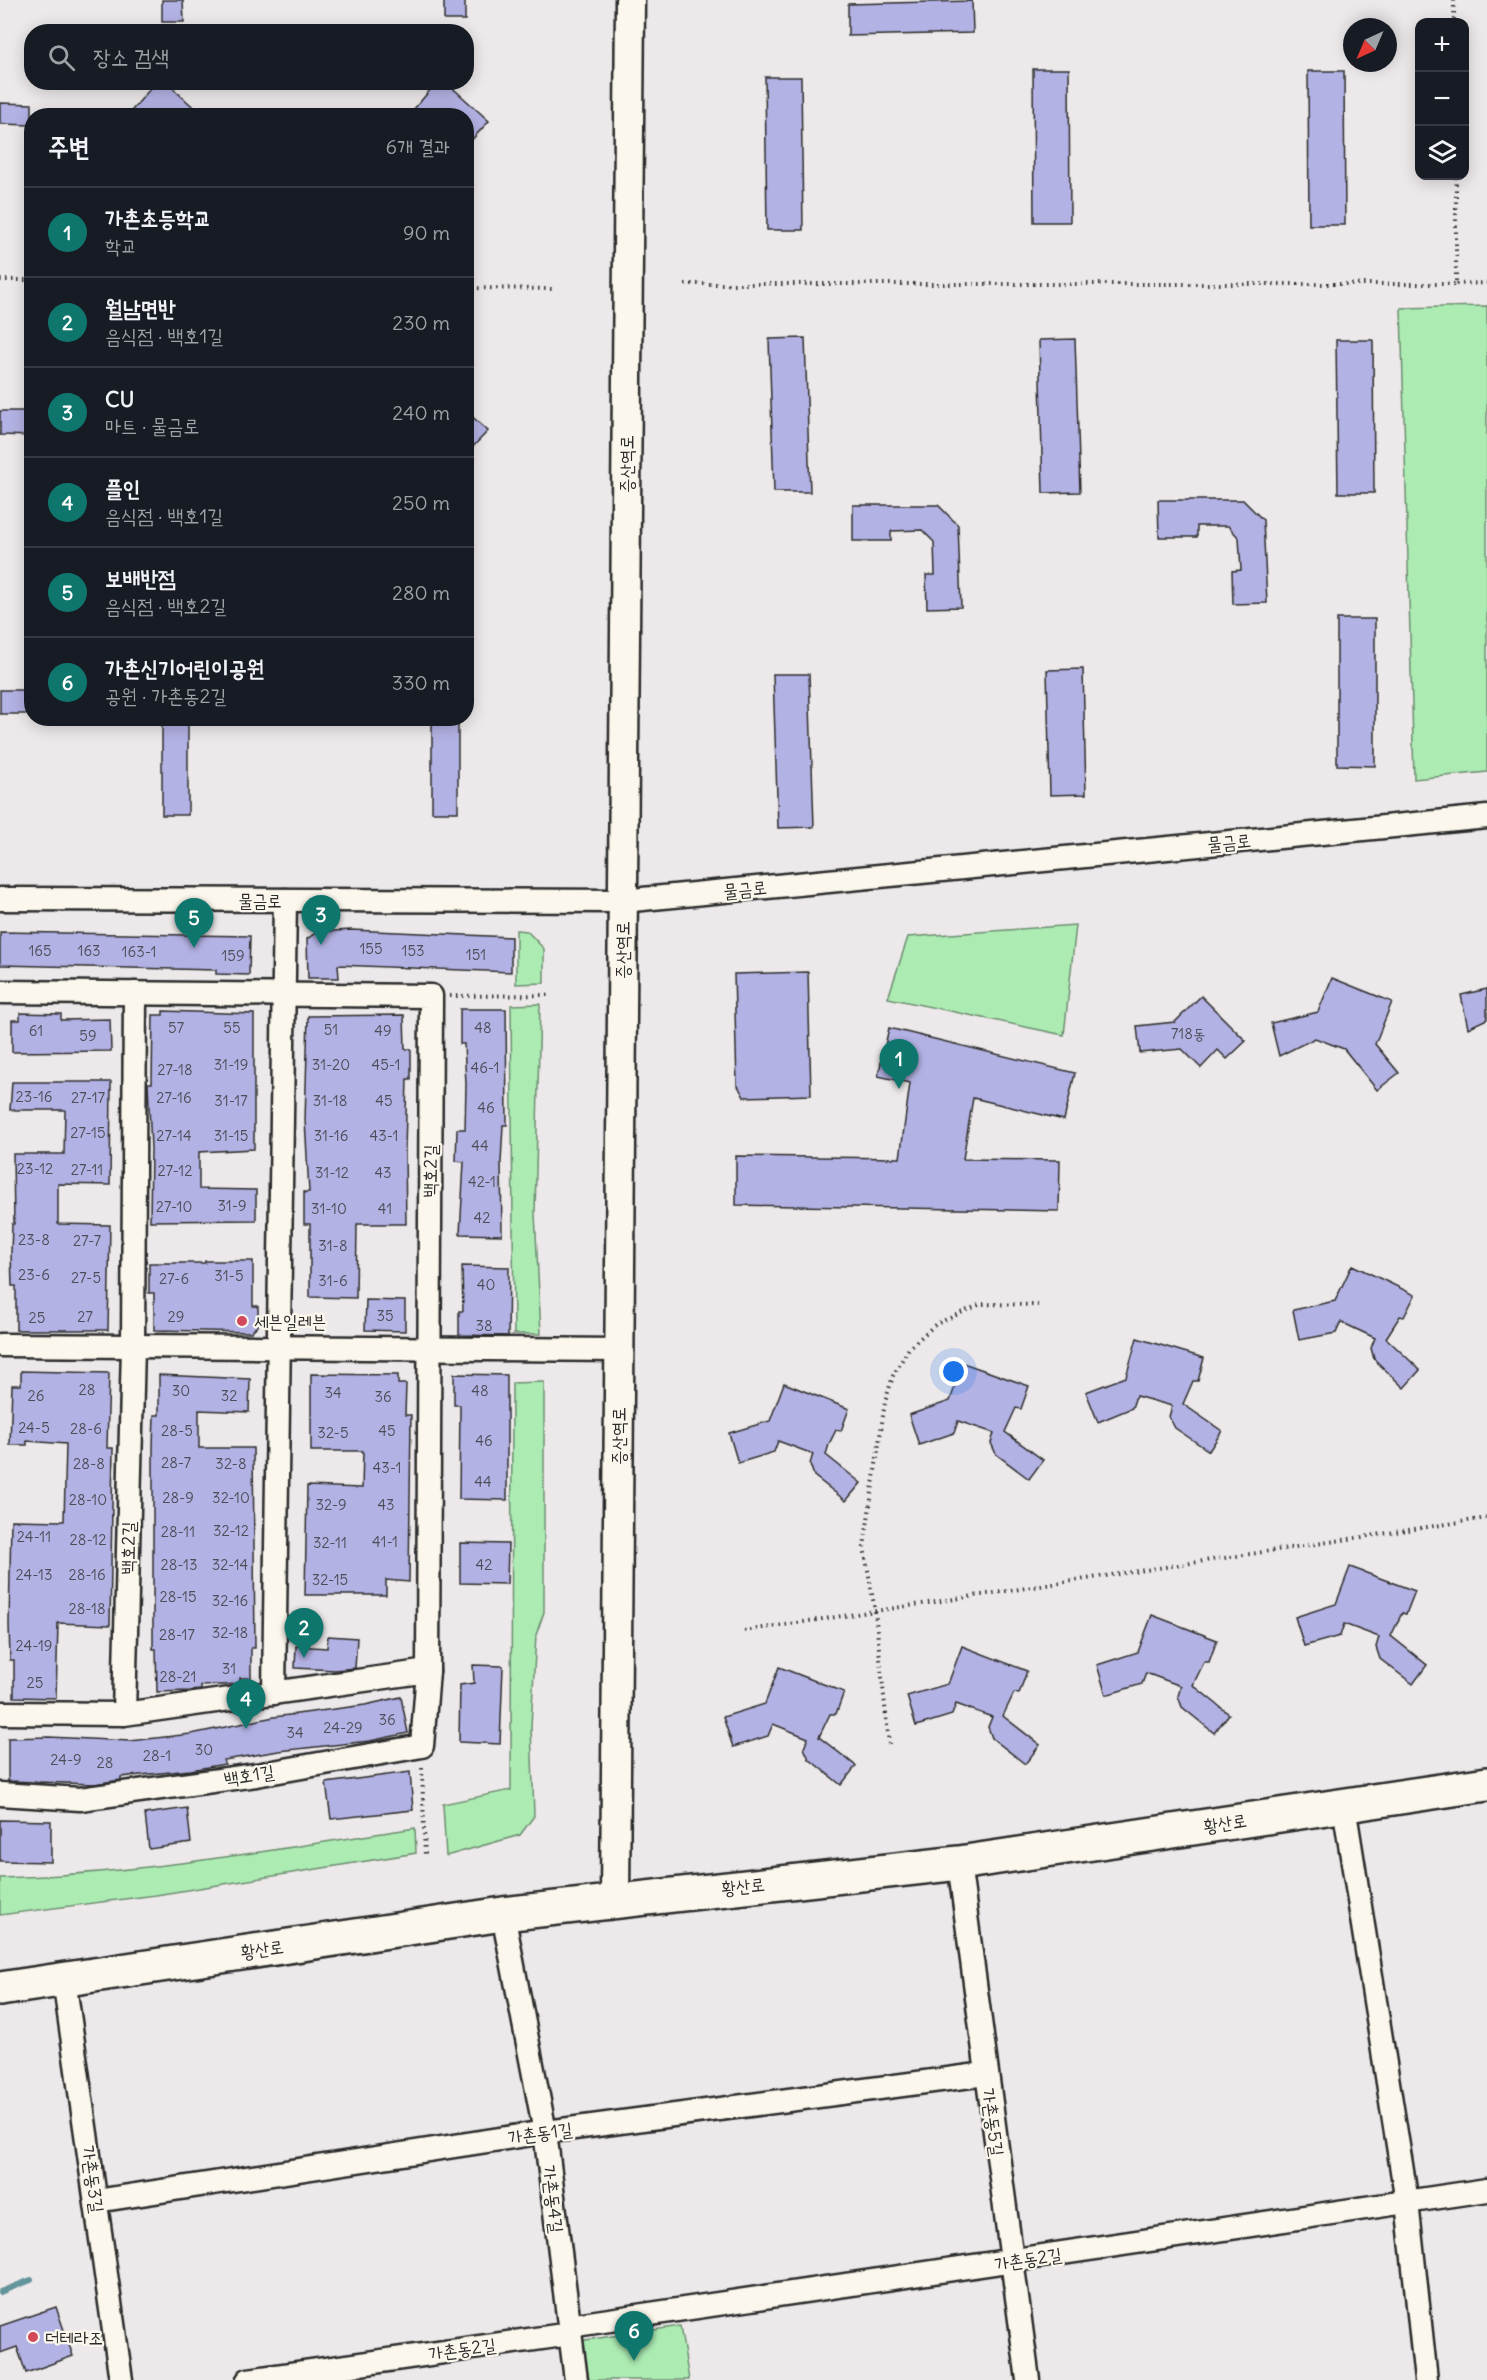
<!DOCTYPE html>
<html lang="ko">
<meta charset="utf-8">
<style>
:root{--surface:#171b24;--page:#242831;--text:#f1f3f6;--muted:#9ea1a6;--line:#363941;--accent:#0f766e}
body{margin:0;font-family:Delius,"Poor Story",sans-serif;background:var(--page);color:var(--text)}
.controls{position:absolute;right:18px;top:18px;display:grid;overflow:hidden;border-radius:12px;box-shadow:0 3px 15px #0003}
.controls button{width:54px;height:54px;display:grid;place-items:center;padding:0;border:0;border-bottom:2px solid var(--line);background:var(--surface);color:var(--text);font:30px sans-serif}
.compass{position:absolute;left:1343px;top:18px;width:54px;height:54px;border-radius:50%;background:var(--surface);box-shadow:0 3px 15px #0003;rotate:224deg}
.you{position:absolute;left:954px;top:1372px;width:21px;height:21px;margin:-15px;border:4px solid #fff;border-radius:50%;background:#1a73e8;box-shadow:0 0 0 9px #1a73e833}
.badge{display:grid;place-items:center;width:39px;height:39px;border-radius:50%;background:var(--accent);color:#fff;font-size:20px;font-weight:700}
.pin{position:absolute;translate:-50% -50px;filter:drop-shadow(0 2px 3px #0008)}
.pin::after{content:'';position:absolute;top:32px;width:21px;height:18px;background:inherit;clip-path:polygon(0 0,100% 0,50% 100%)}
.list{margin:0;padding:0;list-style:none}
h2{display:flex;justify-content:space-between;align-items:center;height:78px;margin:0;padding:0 24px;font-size:26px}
h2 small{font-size:20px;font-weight:400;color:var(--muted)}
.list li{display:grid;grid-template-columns:39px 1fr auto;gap:18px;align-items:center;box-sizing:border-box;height:90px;padding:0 24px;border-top:2px solid var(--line)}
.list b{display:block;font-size:22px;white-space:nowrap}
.list p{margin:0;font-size:20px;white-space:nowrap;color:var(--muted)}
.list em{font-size:20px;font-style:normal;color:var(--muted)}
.icon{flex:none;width:33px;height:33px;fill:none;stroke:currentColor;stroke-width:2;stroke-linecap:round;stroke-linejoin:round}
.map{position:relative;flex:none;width:1487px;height:2380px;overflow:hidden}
.search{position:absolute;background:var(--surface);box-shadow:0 3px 15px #0003;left:24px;top:24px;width:450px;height:66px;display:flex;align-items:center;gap:15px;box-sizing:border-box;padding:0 21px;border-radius:24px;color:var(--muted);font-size:22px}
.panel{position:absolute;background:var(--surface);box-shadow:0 3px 15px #0003;left:24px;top:108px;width:450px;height:618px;border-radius:24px}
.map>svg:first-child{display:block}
.green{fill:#acecb3;stroke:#6c8c6f;stroke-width:1.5}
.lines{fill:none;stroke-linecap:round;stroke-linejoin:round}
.stream{stroke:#64949b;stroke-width:6}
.building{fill:#b3b2e4;stroke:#2b2b2b;stroke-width:1.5}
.minor-casing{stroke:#2b2b2b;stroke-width:27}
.tertiary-casing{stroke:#2b2b2b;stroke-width:33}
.secondary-casing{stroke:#2b2b2b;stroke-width:38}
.path{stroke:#2b2b2b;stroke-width:4;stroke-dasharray:1.5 4.5;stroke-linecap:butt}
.minor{stroke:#fbf7ec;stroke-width:22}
.tertiary{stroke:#fbf7ec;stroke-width:28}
.secondary{stroke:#fbf7ec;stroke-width:33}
.poi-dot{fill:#d1495b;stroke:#fbf7ec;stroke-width:2}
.labels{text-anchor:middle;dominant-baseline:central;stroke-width:4.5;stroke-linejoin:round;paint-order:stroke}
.number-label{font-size:15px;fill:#4d4d59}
.street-label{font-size:18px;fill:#2b2b2b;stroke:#fbf7ec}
.poi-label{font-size:18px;fill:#2b2b2b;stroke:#fbf7ec;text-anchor:start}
</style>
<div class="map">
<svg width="1487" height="2380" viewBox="0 0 1487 2380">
<rect width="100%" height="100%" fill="#ede9ea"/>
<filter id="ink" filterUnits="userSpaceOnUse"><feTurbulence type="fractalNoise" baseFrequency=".0167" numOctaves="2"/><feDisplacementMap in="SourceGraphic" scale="12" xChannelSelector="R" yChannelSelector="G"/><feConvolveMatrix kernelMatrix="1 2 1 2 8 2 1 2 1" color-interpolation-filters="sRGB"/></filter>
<g filter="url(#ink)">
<g class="green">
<polygon points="1487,306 1487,772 1414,779 1401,308"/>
<polygon points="1076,925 1064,1035 888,998 908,937"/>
<polygon points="516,930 527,931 544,949 544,983 516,984"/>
<polygon points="540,1004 535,1213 541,1334 514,1334 511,1005"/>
<polygon points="544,1382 544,1612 536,1635 531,1726 534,1816 520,1835 446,1856 443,1804 511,1790 512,1383"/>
<path d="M415 1828 416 1853 156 1895 0 1915V1878C139 1874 277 1849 415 1828Z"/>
<polygon points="680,2326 689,2380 585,2380 579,2341"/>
</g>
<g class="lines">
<polyline class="stream" points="0,2292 31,2280"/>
</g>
<g class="building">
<polygon points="162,0 183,0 184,22 162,22"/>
<rect x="444" y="0" width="21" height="20"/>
<polygon points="972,1 973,33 848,36 848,4"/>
<polygon points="1033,69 1069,69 1070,222 1034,222"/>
<polygon points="1308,71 1344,71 1345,225 1309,225"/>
<polygon points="765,77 801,77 803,230 767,230"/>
<polygon points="156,82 166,82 203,116 127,116"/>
<polygon points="437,82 446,82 489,121 466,146 466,116 408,116"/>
<polygon points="0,103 32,104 32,125 0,124"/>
<polygon points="805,338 810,492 774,492 769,339"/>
<polygon points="1075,339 1080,492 1043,493 1039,340"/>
<polygon points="1336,340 1373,340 1374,493 1338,493"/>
<polygon points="0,411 32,411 32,436 0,435"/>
<polygon points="466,411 488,431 466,454"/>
<polygon points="1158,500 1243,500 1263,520 1267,603 1233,604 1232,571 1241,570 1239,538 1228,526 1197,526 1197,537 1159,537"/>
<polygon points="853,505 938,505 958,525 961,607 927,608 926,575 935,575 934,542 922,530 891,531 891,541 853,541"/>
<polygon points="1337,619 1375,619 1375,766 1337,765"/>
<polygon points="1083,669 1086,794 1050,795 1047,670"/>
<polygon points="773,674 809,674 814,827 778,828"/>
<rect x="0" y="690" width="32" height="24"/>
<rect x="162" y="718" width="26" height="97"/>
<rect x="432" y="718" width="26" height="94"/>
<polygon points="351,930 511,937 511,972 338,965 339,978 308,978 307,939 317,932"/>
<polygon points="0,932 250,936 249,975 216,974 216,970 0,965"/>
<polygon points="808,972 811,1095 744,1097 737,1084 734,974"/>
<polygon points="1332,978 1392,1002 1375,1044 1399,1073 1377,1090 1344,1049 1315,1038 1279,1056 1271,1023 1318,1012"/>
<polygon points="1487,989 1487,1019 1468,1028 1461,995"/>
<polygon points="1201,996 1246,1041 1227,1059 1218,1050 1201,1068 1182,1049 1140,1053 1137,1026 1175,1022"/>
<polygon points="460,1009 506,1009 507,1125 503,1125 501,1162 502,1235 460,1234 464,1162 456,1161 457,1129 465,1129 466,1084 464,1044 460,1044"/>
<polygon points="163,1011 254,1014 254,1149 199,1152 199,1189 256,1190 256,1220 150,1221 151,1149 148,1083 152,1083 153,1015 163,1015"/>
<polygon points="20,1013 61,1014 61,1020 110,1019 111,1051 12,1052 12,1020 20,1020"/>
<polygon points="404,1015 405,1049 411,1049 411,1079 407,1079 405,1150 406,1224 357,1224 356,1298 310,1297 310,1224 304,1224 304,1192 309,1192 305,1120 308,1016"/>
<polygon points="889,1028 1075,1073 1064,1120 973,1098 963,1159 1060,1160 1059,1211 736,1205 736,1156 900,1158 910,1083 878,1076"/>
<polygon points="12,1082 111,1082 110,1185 58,1184 58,1224 110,1225 108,1330 16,1330 16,1286 12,1286 11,1253 12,1224 14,1224 13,1154 64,1154 65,1110 10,1110"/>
<polygon points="205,1261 253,1261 253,1306 258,1306 258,1325 251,1332 154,1330 154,1293 149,1293 149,1263 205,1263"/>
<polygon points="1352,1265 1415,1295 1404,1317 1400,1316 1386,1338 1420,1370 1404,1388 1374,1359 1371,1348 1375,1338 1341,1322 1336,1333 1299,1340 1293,1310 1335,1301"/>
<polygon points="462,1266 509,1267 508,1336 459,1335 459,1311 463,1311"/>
<polygon points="366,1300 405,1301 405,1331 365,1330"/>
<polygon points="1137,1338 1204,1358 1198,1381 1193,1381 1183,1404 1222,1431 1209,1451 1175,1428 1169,1417 1172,1406 1136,1396 1132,1408 1098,1422 1086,1392 1126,1377"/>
<polygon points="963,1363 1029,1386 1021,1409 1016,1408 1005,1432 1043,1460 1029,1479 996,1454 991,1443 994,1433 958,1421 954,1433 919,1445 909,1415 950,1401"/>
<polygon points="21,1371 109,1373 107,1448 113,1448 110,1625 58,1623 56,1698 14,1697 14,1660 10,1660 9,1624 11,1520 64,1521 66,1444 27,1441 27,1445 10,1445 12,1385 21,1385"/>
<polygon points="311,1374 398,1375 398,1384 406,1384 405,1415 411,1415 409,1582 386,1580 386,1595 305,1595 307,1486 362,1488 363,1451 311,1451"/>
<polygon points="454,1374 507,1375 507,1500 459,1499 460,1405 454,1405"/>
<polygon points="159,1375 250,1379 249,1412 199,1410 199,1448 253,1448 255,1648 251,1648 251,1678 240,1678 240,1684 201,1686 201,1690 190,1691 157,1692 156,1649 153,1649 153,1447 154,1415 159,1415"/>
<polygon points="784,1383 849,1409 841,1431 836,1430 829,1444 826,1455 861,1483 846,1501 814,1476 810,1464 813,1454 778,1441 774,1452 738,1463 729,1433 770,1421"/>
<polygon points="460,1543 508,1544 507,1584 460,1583"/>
<polygon points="1350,1567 1415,1591 1406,1614 1402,1613 1391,1636 1427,1665 1413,1684 1380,1659 1376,1647 1379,1637 1344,1624 1340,1636 1304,1646 1295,1617 1336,1604"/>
<polygon points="1152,1615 1217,1640 1209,1662 1204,1662 1193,1685 1229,1714 1214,1733 1182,1707 1178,1696 1181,1686 1146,1673 1142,1684 1106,1695 1097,1665 1138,1652"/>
<polygon points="328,1636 357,1638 355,1668 335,1670 295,1668 296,1646 327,1648"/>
<polygon points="962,1646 1027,1671 1019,1694 1014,1693 1003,1716 1040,1745 1025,1764 992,1738 988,1727 992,1717 956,1704 952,1715 916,1726 907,1696 948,1684"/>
<polygon points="473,1665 503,1666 500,1744 459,1742 460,1685 474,1683"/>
<polygon points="779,1667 844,1692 836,1714 830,1714 819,1737 856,1766 841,1785 809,1759 804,1748 808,1738 773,1724 768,1736 733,1747 723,1717 765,1704"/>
<polygon points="401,1697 408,1733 370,1741 279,1751 224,1760 225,1764 191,1770 121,1777 121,1780 94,1784 8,1781 8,1738 49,1737 130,1741 191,1734 274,1717 365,1705"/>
<polygon points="410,1772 413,1810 331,1819 326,1783"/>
<polygon points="187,1808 191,1843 149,1849 145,1814"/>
<polygon points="0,1820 51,1821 51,1862 0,1861"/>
<polygon points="56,2307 73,2356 26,2373 17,2347 0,2353 0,2326"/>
</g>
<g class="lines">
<defs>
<g id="minor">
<polyline points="0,899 622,901 1487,817"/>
<polyline points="0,992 431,996 428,1671 422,1746 256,1775 80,1799 0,1794"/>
<polyline points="0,1345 619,1350"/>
<polyline points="274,1693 285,900"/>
<polyline points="0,1713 124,1714 428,1671"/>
<polyline points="124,1714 133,1346 135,993"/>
<polyline points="1344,1806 1407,2202 1426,2380"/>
<polyline points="959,1863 1028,2380"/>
<polyline points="503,1914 545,2132 576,2380"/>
<polyline points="64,1979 121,2380"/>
<polyline points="96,2201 545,2132 986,2074"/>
<polyline points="569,2326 1487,2190"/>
<polyline points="248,2380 570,2334"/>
</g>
<polyline id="tertiary" points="615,1900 630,0"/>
<polyline id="secondary" points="0,1989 503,1914 959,1863 1487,1784"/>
</defs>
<use href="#minor" class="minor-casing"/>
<use href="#tertiary" class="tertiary-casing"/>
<use href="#secondary" class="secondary-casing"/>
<g class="path">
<polyline points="1454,0 1454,22"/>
<polyline points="0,280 32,280"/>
<polyline points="685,284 1456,284 1456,176"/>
<polyline points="1456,284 1487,283"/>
<polyline points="466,288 554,289"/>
<polyline points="450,996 551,995"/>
<polyline points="744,1631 1487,1518"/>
<polyline points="889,1744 875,1611 864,1547 885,1402 893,1376 909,1348 936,1324 981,1304 1038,1305"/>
<polyline points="422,1768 425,1858"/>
</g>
<use href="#minor" class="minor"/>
<use href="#tertiary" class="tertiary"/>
<use href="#secondary" class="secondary"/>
</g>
</g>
<g class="poi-dot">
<circle cx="242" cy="1321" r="6"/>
<circle cx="33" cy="2337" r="6"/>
</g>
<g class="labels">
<g class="number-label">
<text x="371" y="948">155</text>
<text x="40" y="950">165</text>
<text x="89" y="950">163</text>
<text x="413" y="950">153</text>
<text x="139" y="951">163-1</text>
<text x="476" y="954">151</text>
<text x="233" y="955">159</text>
<text x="176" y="1027">57</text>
<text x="232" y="1027">55</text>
<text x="483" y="1027">48</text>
<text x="331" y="1029">51</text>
<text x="36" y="1030">61</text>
<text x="383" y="1030">49</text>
<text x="1188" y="1033">718동</text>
<text x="88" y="1035">59</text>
<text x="231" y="1064">31-19</text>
<text x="331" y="1064">31-20</text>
<text x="386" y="1064">45-1</text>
<text x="485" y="1067">46-1</text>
<text x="175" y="1069">27-18</text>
<text x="34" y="1096">23-16</text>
<text x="88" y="1097">27-17</text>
<text x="174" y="1097">27-16</text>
<text x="231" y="1100">31-17</text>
<text x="330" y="1100">31-18</text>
<text x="384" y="1100">45</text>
<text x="486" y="1107">46</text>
<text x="88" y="1132">27-15</text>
<text x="174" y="1135">27-14</text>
<text x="231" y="1135">31-15</text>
<text x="331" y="1135">31-16</text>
<text x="384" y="1135">43-1</text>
<text x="480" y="1145">44</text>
<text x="35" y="1168">23-12</text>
<text x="87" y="1169">27-11</text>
<text x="175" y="1170">27-12</text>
<text x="332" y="1172">31-12</text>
<text x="383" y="1172">43</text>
<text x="482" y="1181">42-1</text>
<text x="232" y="1205">31-9</text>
<text x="174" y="1206">27-10</text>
<text x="329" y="1208">31-10</text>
<text x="385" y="1208">41</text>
<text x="482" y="1217">42</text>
<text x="34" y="1239">23-8</text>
<text x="87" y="1240">27-7</text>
<text x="333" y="1245">31-8</text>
<text x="34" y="1274">23-6</text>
<text x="229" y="1275">31-5</text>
<text x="86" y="1277">27-5</text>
<text x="174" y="1278">27-6</text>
<text x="333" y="1280">31-6</text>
<text x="486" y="1284">40</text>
<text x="385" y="1315">35</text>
<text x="85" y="1316">27</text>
<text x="176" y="1316">29</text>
<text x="37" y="1317">25</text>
<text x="484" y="1325">38</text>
<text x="87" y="1389">28</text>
<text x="181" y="1390">30</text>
<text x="480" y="1390">48</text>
<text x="333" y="1392">34</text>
<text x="36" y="1395">26</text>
<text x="229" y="1395">32</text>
<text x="383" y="1396">36</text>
<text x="34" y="1427">24-5</text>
<text x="86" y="1428">28-6</text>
<text x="177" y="1430">28-5</text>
<text x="387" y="1430">45</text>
<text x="333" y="1432">32-5</text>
<text x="484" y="1440">46</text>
<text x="176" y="1462">28-7</text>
<text x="89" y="1463">28-8</text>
<text x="231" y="1463">32-8</text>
<text x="387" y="1467">43-1</text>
<text x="483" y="1481">44</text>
<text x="178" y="1497">28-9</text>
<text x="231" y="1497">32-10</text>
<text x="88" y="1499">28-10</text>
<text x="331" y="1504">32-9</text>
<text x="386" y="1504">43</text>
<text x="231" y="1530">32-12</text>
<text x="178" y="1531">28-11</text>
<text x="34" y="1536">24-11</text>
<text x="88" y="1539">28-12</text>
<text x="385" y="1541">41-1</text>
<text x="330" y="1542">32-11</text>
<text x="179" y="1564">28-13</text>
<text x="230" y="1564">32-14</text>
<text x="484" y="1564">42</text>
<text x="34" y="1574">24-13</text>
<text x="87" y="1574">28-16</text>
<text x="330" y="1579">32-15</text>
<text x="178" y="1596">28-15</text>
<text x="230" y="1600">32-16</text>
<text x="87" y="1608">28-18</text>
<text x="230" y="1632">32-18</text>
<text x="177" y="1634">28-17</text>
<text x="34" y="1645">24-19</text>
<text x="229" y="1668">31</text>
<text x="178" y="1676">28-21</text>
<text x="35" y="1682">25</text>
<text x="387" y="1719">36</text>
<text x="343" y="1727">24-29</text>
<text x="295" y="1732">34</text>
<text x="204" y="1749">30</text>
<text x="157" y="1755">28-1</text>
<text x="66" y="1759">24-9</text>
<text x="105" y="1762">28</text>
</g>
<g class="street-label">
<text transform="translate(626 464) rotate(-90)">증산역로</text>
<text transform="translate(1229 842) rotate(-6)">물금로</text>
<text transform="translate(745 889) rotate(-6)">물금로</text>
<text x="260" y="900">물금로</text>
<text transform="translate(622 950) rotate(-90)">증산역로</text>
<text transform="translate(430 1171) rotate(-89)">백호2길</text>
<text transform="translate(618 1436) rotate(-90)">증산역로</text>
<text transform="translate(128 1548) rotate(-89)">백호2길</text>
<text transform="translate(249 1775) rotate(-9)">백호1길</text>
<text transform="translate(1225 1823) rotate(-9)">황산로</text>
<text transform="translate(743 1886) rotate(-6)">황산로</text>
<text transform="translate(262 1949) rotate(-8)">황산로</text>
<text transform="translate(993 2122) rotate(82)">가촌동5길</text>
<text transform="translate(540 2133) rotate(-8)">가촌동1길</text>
<text transform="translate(93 2179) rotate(82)">가촌동3길</text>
<text transform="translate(553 2199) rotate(83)">가촌동4길</text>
<text transform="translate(1028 2259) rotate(-9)">가촌동2길</text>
<text transform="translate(462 2349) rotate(-8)">가촌동2길</text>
</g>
<g class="poi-label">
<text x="254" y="1321">세븐일레븐</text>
<text x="45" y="2337">더테라조</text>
</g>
</g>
</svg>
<div class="controls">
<button>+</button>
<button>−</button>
<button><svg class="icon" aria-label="layers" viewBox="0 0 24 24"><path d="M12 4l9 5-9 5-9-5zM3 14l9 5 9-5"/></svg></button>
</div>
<svg class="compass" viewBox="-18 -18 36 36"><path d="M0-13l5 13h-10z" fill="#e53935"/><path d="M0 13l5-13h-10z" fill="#9ea1a6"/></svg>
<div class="you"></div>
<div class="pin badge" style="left:899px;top:1089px">1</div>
<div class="pin badge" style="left:304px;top:1658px">2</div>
<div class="pin badge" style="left:321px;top:945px">3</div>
<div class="pin badge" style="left:246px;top:1729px">4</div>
<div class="pin badge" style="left:194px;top:948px">5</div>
<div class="pin badge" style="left:634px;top:2361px">6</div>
<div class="search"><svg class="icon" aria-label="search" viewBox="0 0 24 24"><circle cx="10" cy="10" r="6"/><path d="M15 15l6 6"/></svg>장소 검색</div>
<section class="panel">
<h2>주변<small>6개 결과</small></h2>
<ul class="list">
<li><span class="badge">1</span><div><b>가촌초등학교</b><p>학교</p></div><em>90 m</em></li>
<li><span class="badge">2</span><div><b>월남면반</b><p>음식점 · 백호1길</p></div><em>230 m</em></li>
<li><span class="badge">3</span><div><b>CU</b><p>마트 · 물금로</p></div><em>240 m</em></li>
<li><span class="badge">4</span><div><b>플인</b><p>음식점 · 백호1길</p></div><em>250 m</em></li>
<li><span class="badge">5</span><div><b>보배반점</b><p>음식점 · 백호2길</p></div><em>280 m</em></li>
<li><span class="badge">6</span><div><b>가촌신기어린이공원</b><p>공원 · 가촌동2길</p></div><em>330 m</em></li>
</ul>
</section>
</div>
